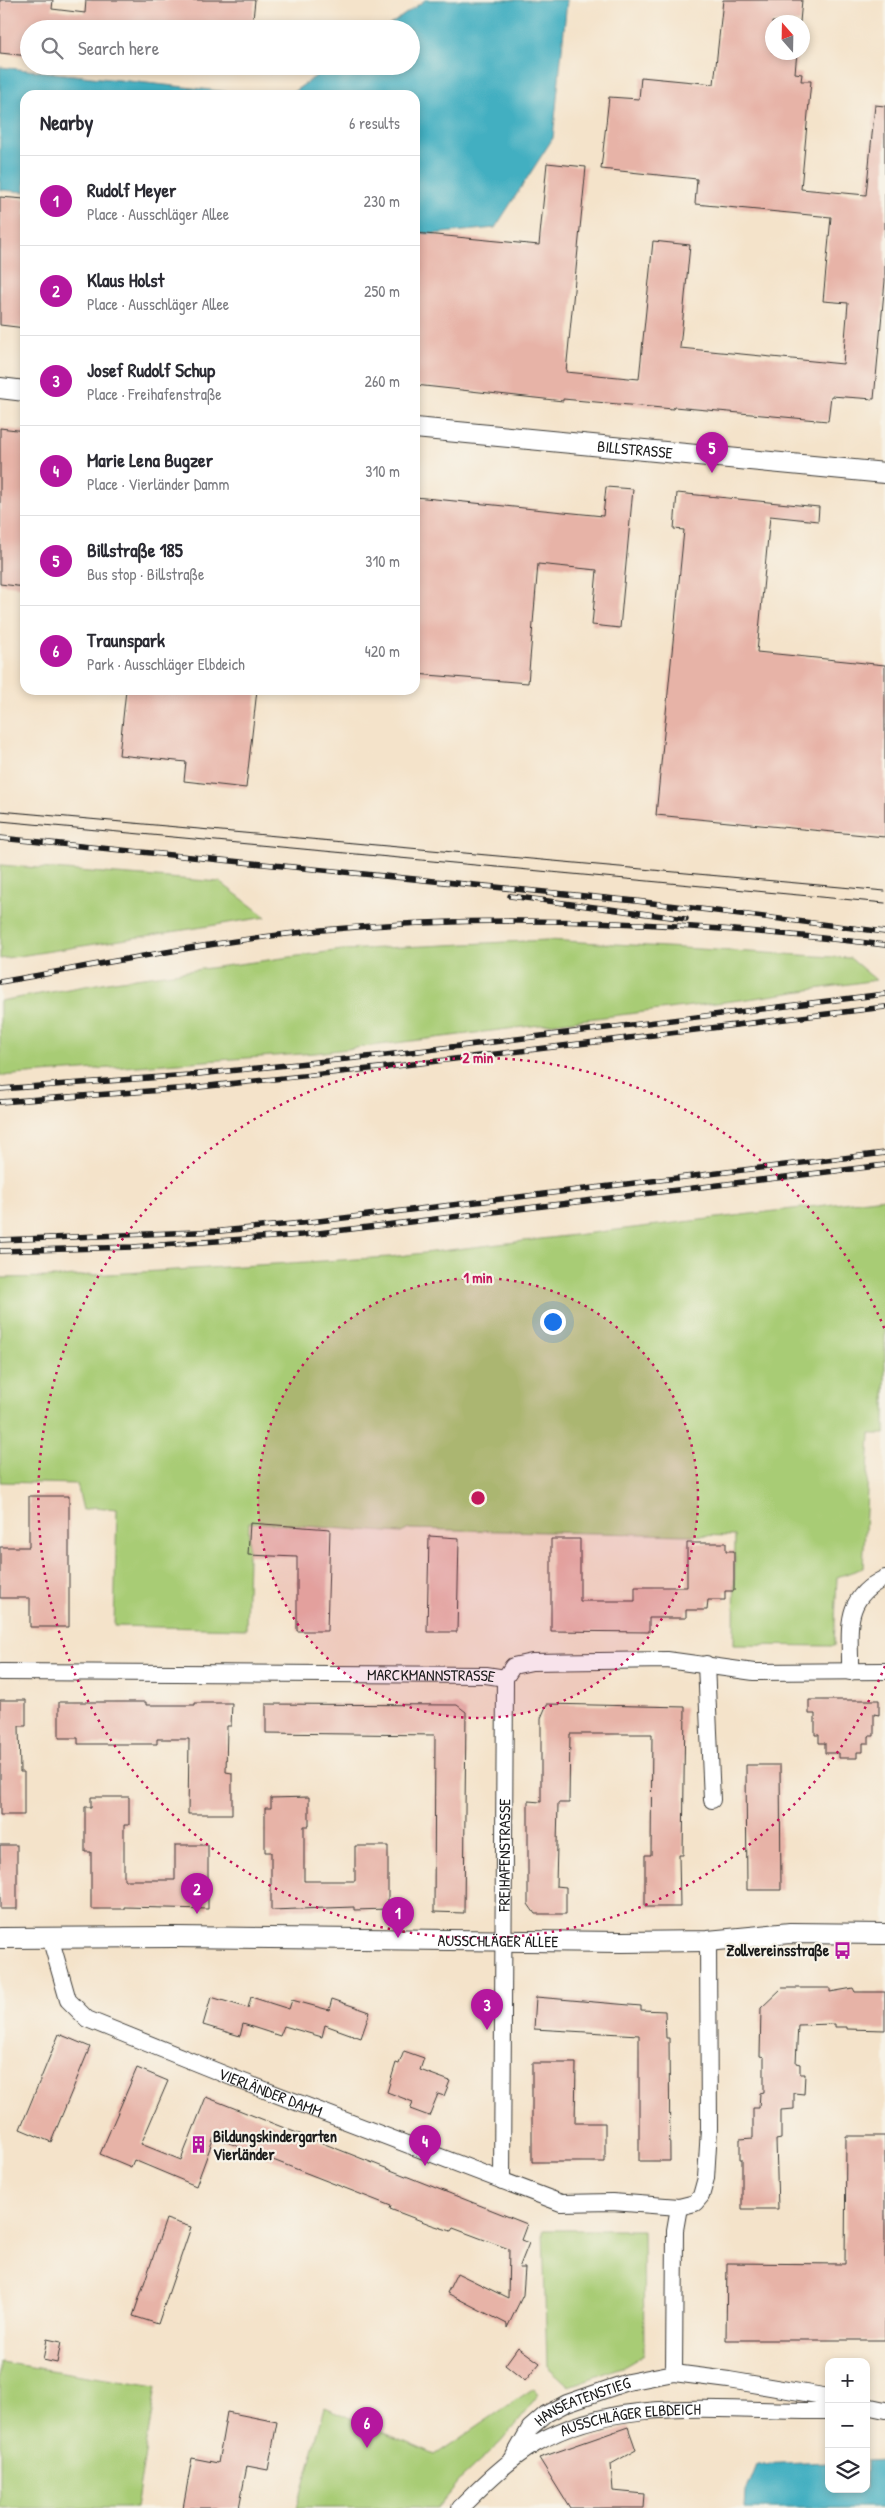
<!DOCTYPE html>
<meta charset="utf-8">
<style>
:root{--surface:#fff;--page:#f2f2f3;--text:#2b2b33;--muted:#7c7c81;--line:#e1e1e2;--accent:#b5179e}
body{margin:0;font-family:"Patrick Hand",sans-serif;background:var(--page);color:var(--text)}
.controls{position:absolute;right:15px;bottom:15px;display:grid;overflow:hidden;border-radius:10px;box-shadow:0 2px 8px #0003}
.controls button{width:45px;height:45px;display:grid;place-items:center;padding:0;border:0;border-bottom:1px solid var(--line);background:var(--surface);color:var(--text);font:25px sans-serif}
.compass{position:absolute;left:765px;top:15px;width:45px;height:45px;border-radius:50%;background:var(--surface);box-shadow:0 2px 8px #0003;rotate:340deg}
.you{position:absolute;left:552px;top:1321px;width:18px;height:18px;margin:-12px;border:4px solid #fff;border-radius:50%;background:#1a73e8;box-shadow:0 0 0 8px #1a73e833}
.badge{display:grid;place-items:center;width:32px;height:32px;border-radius:50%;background:var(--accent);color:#fff;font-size:16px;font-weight:700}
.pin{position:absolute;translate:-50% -41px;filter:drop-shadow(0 1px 2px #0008)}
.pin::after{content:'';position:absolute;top:26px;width:18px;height:15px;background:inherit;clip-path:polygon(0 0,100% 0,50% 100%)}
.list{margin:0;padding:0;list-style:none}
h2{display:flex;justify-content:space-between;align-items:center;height:65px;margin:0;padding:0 20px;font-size:21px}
h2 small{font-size:16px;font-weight:400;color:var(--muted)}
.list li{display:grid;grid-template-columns:32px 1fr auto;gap:15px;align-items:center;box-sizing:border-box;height:90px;padding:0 20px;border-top:1px solid var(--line)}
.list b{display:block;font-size:19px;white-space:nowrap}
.list p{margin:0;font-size:16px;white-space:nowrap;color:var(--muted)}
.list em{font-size:16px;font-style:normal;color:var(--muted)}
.icon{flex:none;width:28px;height:28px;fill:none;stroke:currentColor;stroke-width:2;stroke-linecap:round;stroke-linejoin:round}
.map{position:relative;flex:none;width:885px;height:2508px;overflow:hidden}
.search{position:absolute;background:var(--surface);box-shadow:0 2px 8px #0003;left:20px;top:20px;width:400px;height:55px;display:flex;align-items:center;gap:12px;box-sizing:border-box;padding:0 18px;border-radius:28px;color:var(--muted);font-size:19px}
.panel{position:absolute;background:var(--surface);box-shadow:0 2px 8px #0003;left:20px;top:90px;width:400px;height:605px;border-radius:15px}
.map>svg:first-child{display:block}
.green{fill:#a8cc75;stroke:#627448}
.water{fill:#43afc1;stroke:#30666e}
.building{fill:#e7b3a7}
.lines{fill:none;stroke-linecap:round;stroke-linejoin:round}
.minor-casing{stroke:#3c3a36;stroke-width:18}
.tertiary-casing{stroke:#3c3a36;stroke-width:22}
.minor{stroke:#fff;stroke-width:16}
.tertiary{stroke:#fff;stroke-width:20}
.tram{stroke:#1c1c1c;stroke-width:1}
.rail-casing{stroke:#1c1c1c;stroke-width:5.5}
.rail{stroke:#f7f3e8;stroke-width:4;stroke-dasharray:11;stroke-linecap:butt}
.ring{fill:none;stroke:#c2185b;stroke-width:2.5;stroke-dasharray:2.5 5}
.labels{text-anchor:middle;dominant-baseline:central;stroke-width:4.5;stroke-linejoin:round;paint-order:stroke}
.street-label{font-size:16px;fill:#1c1c1c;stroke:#f7f3e8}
.poi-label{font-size:16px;font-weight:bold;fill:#1c1c1c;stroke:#f7f3e8;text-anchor:end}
.centre{fill:#c2185b;stroke:#f7f3e8;stroke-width:2.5}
.ring-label{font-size:15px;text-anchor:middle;font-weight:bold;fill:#c2185b;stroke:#f7f3e8;stroke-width:4.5;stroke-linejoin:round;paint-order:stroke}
</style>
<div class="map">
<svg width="885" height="2508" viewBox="0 0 885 2508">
<rect width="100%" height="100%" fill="#f7f3e8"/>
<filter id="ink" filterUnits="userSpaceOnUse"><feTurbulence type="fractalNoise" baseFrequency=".02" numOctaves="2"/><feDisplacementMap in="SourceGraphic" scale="10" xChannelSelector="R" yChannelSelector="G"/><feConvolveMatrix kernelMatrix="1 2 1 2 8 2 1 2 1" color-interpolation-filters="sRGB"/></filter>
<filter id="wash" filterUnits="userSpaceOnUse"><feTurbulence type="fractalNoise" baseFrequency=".0096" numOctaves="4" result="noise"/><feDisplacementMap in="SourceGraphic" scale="20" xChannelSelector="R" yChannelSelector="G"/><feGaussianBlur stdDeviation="1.12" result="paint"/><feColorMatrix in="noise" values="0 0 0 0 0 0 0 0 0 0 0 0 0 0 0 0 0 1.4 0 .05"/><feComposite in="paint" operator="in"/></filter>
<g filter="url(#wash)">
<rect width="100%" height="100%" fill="#f4e3ca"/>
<g class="green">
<polygon points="0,865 220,882 266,917 0,959"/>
<polygon points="548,940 850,958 876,980 748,999 315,1053 0,1076 0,1001 114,981 342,950"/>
<polygon points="885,1198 885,1434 870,1434 863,1568 837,1577 834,1646 734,1645 735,1536 409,1529 401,1533 249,1522 246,1629 114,1626 117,1509 94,1507 83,1510 77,1484 0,1482 0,1278 60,1277 390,1257"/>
<polygon points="543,2230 643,2230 644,2355 625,2366 569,2386 547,2366"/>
<polygon points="0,2362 156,2387 136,2508 0,2508"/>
<polygon points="534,2388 539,2395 501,2442 462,2478 437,2508 297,2508 325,2407 435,2455"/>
</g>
<g class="water">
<polygon points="425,0 567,0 553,138 495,228 432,234 415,232 415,95 289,95 330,66 411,66 411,29 384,29"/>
<polygon points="0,67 257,95 25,95 25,192 0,190"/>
<polygon points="885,2460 885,2508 745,2508 746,2492 757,2465 829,2462 829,2489 866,2489 866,2461"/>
</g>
<g id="blocks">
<g class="building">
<polygon points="0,0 53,0 52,9 85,13 86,0 255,0 252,29 29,29 29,56 0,53"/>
<polygon points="723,0 802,0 800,22 772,22 772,52 797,52 795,73 802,74 801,81 811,81 801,189 866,195 875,105 885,106 885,281 874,399 831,396 828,421 674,407 673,409 563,399 563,401 415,385 415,233 539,245 547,163 586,167 566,372 639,379 653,241 690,245 680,348 843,364 848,303 823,301 831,217 695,204 697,179 601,169 609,97 639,99 641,77 714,84"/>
<polygon points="0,197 25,199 25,328 0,325"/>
<polygon points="0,428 25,431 25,587 0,584"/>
<polygon points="606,487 633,489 620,628 592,625 597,570 538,564 528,683 415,674 415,497 603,516"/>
<polygon points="677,493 819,507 818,521 770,516 757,652 885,665 885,837 656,815 684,530 674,529"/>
<polygon points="126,690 257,690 246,788 184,781 186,762 119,755"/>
<polygon points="29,1496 69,1496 69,1627 30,1627 30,1598 0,1598 0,1547 29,1547"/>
<polygon points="250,1523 330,1529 327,1631 297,1631 297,1557 248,1555"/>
<polygon points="429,1536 459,1538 457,1632 427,1632"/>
<polygon points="551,1539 580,1539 580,1601 635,1601 635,1587 687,1587 687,1543 726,1543 726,1551 734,1551 734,1591 725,1591 725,1600 708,1600 707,1610 686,1610 686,1618 649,1618 649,1632 551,1631"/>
<polygon points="0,1700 26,1700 26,1726 19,1726 20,1772 24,1772 24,1815 0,1815"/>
<polygon points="809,1700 879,1700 879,1715 874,1714 874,1736 869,1736 869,1743 863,1743 863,1752 857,1752 857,1758 839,1758 839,1753 825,1753 825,1743 819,1743 819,1735 815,1735 815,1714 809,1714"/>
<polygon points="59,1702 146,1702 146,1705 195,1705 195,1703 232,1703 231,1726 227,1726 226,1772 232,1773 232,1814 188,1814 189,1739 157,1739 157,1744 78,1744 78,1738 59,1738"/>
<polygon points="266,1704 457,1705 466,1712 464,1913 434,1912 435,1735 266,1733"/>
<polygon points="547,1704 685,1707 683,1855 679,1855 680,1907 645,1907 645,1855 651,1855 652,1734 570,1734 569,1803 558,1803 556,1886 566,1887 566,1914 535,1914 528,1904 528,1801 541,1802 541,1718"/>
<polygon points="746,1765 780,1765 781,1890 747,1890"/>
<polygon points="91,1797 129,1797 129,1825 124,1825 124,1880 175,1880 175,1845 208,1845 208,1909 124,1907 124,1909 91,1909 91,1852 85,1852 85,1807 91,1807"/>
<polygon points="309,1797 309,1826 304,1826 304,1881 355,1881 355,1846 388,1846 388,1909 354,1910 354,1907 271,1910 271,1852 265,1852 265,1808 271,1808 271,1798"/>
<rect x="0" y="1845" width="17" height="64"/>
<polygon points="782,1988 830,1988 830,1992 853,1988 855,1992 885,1992 885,2030 847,2029 847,2027 835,2027 835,2024 798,2025 796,2063 800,2064 800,2074 805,2074 804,2094 794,2093 794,2109 781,2110 781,2139 776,2140 778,2209 742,2209 742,2159 740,2159 740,2139 753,2138 753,2108 759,2108 760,2093 764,2092 764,2057 760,2056 761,2008"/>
<polygon points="211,1997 248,2008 251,1997 289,2009 292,2000 329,2010 332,1999 370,2012 361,2038 325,2025 322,2037 284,2026 280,2036 243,2024 240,2036 203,2025"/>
<polygon points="536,1997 641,2006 641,2010 665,2011 666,2038 669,2038 670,2161 639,2161 639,2035 534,2029"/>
<polygon points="59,2034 90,2047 51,2142 20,2129"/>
<polygon points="404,2051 424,2058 420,2070 450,2081 444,2096 438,2094 429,2116 410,2109 413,2102 387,2092 396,2063 399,2064"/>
<polygon points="532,2063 576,2063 575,2123 605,2123 605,2162 532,2162"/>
<polygon points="137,2068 168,2081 141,2144 181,2160 206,2097 527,2224 521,2240 529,2243 519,2268 525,2268 523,2295 507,2328 507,2324 447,2293 457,2273 508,2298 509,2249 453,2228 451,2231 432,2225 390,2209 391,2206 214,2137 196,2186 134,2160 131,2167 100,2154"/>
<polygon points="846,2136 885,2136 885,2340 726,2340 727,2263 845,2264"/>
<polygon points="166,2219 191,2227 158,2324 133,2316"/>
<polygon points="47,2339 61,2342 57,2363 43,2360"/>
<polygon points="518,2347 540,2363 525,2381 505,2365"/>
<polygon points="227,2412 277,2422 268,2470 247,2466 239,2508 183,2508 192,2458 218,2463"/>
<polygon points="628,2427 636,2450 611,2464 613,2491 645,2494 644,2508 570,2508 539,2458"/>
</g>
</g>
</g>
<g filter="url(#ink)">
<use href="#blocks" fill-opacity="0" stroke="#3c3a36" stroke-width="1"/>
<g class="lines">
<defs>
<g id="minor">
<polyline points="706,1664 712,1800"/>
<path id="s1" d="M0 1672 486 1675 505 1678"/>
<path d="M850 1672C851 1630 841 1599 885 1578"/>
<polyline points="505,1678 513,1666 532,1662 667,1660 754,1672 885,1671"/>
<path id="s2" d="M50 1937 68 2000 87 2019 241 2081 561 2203 612 2202 679 2207 695 2203 701 2196 706 2178 709 2129 708 1941"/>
<path id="s3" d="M502 2181 505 1678"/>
<polyline points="674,2373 675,2230 679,2207"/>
<polyline points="866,2406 885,2410"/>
<path id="s4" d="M514 2456 530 2428 546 2414 567 2403 628 2382 674 2373 729 2380 829 2397"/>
<path id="s5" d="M460 2508C483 2485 507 2461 535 2444 620 2393 734 2413 829 2411"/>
</g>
<g id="tertiary">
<polyline points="0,388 25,391"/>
<path id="s6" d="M415 428 885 473"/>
<path id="s7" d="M0 1938 174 1937 622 1942 708 1941 790 1933 885 1934"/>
</g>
</defs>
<use href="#minor" class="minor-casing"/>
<use href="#tertiary" class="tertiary-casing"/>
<use href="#minor" class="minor"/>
<use href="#tertiary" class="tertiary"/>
<g class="tram">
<polyline points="0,811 885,891"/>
<polyline points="0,821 885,903"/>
</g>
<defs>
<g id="rail">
<polyline points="0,838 636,901 885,932"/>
<polyline points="510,896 686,919"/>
<path d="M0 982C107 963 214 941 322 930 511 912 698 923 885 945"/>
<polyline points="0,1089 189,1075 386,1055 885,994"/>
<polyline points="0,1102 190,1088 388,1067 885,1007"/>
<polyline points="0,1240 221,1231 302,1223 885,1153"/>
<polyline points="0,1251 133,1247 302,1235 885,1165"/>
</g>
</defs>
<use href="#rail" class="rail-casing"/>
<use href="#rail" class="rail"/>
</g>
</g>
<circle cx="478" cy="1498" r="220" fill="#c2185b" fill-opacity=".12"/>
<g class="ring">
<circle cx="478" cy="1498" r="220"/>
<path d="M885 1666A440 440 0 1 1 885 1330"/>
</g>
<defs>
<symbol id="bus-bare" viewBox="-9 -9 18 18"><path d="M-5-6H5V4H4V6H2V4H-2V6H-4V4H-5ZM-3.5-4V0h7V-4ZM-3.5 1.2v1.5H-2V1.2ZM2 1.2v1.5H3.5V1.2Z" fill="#b5179e" stroke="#f7f3e8" stroke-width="2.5" paint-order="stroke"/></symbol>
<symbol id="building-bare" viewBox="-9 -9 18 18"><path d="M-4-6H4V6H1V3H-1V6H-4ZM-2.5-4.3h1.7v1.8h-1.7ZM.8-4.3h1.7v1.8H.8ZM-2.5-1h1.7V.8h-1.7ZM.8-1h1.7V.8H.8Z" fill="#b5179e" stroke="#f7f3e8" stroke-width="2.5" paint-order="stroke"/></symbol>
</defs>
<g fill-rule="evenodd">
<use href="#bus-bare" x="830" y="1938" width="25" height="25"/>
<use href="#building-bare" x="186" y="2132" width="25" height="25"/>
</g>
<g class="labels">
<g class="street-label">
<text stroke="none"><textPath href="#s6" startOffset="221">BILLSTRASSE</textPath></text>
<text stroke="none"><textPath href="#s1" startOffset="431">MARCKMANNSTRASSE</textPath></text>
<text stroke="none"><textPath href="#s3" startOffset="326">FREIHAFENSTRASSE</textPath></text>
<text stroke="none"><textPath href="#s7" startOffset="498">AUSSCHLÄGER ALLEE</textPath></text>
<text stroke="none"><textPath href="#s2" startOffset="290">VIERLÄNDER DAMM</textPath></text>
<text stroke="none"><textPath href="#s4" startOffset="92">HANSEATENSTIEG</textPath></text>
<text stroke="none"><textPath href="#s5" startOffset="199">AUSSCHLÄGER ELBDEICH</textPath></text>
</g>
<g class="poi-label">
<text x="829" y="1950">Zollvereinsstraße</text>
<text x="213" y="2136" text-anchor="start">Bildungskindergarten<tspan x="213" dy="18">Vierländer</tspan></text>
</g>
</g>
<circle cx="478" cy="1498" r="8" class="centre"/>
<g class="ring-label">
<text x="478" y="1063">2 min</text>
<text x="478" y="1283">1 min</text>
</g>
</svg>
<div class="controls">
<button>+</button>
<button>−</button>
<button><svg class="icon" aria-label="layers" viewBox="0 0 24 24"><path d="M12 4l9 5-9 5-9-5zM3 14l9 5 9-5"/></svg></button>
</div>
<svg class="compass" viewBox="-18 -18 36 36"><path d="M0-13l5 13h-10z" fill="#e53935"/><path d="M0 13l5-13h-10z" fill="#7c7c81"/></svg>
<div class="you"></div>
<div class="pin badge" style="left:398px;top:1938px">1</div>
<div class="pin badge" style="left:197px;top:1914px">2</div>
<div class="pin badge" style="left:487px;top:2030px">3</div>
<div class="pin badge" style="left:425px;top:2166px">4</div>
<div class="pin badge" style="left:712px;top:473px">5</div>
<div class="pin badge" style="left:367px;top:2448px">6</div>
<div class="search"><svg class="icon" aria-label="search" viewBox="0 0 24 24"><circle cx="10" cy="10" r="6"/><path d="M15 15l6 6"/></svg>Search here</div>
<section class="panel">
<h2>Nearby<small>6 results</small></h2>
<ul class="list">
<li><span class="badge">1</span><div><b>Rudolf Meyer</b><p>Place · Ausschläger Allee</p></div><em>230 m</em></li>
<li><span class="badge">2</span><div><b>Klaus Holst</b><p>Place · Ausschläger Allee</p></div><em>250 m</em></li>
<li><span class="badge">3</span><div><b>Josef Rudolf Schup</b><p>Place · Freihafenstraße</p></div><em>260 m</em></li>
<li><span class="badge">4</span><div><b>Marie Lena Bugzer</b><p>Place · Vierländer Damm</p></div><em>310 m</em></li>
<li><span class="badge">5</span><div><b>Billstraße 185</b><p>Bus stop · Billstraße</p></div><em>310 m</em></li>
<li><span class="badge">6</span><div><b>Traunspark</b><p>Park · Ausschläger Elbdeich</p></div><em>420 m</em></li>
</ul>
</section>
</div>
